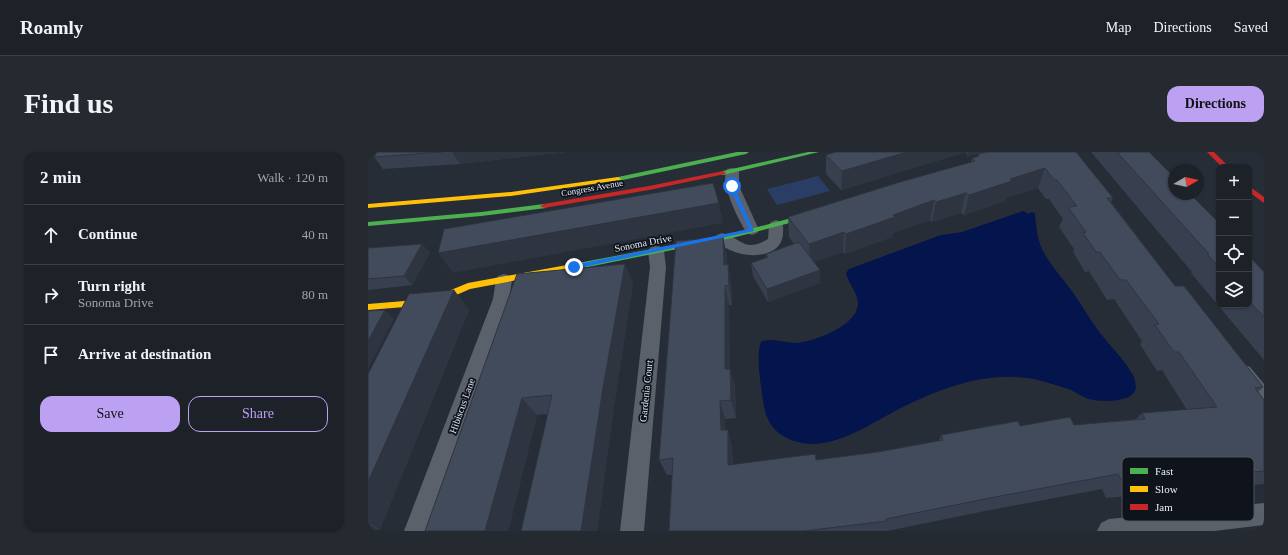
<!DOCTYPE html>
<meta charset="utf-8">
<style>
:root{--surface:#1d2229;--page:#252a31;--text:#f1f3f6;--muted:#a0a4a8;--line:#3b3f46;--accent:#bca0f2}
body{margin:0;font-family:"Times New Roman",serif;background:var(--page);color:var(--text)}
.controls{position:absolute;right:12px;top:12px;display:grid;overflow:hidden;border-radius:8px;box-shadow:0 1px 3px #0004}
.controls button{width:36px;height:36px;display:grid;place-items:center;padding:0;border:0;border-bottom:1px solid var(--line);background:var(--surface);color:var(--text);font:20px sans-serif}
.compass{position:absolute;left:800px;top:12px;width:36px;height:36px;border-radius:50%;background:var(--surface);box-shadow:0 1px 3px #0004;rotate:81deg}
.stop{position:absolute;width:12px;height:12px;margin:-9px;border:3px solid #1a73e8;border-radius:50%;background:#fff}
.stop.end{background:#1a73e8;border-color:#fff;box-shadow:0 1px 4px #0008}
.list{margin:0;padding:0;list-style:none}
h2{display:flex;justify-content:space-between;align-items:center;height:52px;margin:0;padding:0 16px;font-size:17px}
h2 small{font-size:13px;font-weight:400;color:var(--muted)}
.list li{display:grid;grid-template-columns:26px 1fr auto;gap:12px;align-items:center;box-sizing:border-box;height:60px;padding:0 16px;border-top:1px solid var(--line)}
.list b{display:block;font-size:15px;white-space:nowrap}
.list p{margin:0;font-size:13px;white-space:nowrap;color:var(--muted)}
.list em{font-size:13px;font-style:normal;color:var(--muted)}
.actions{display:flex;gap:8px;padding:12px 16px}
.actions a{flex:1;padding:9px 0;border:1px solid var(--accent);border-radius:12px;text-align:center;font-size:14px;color:var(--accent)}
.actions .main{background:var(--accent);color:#111}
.icon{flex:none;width:22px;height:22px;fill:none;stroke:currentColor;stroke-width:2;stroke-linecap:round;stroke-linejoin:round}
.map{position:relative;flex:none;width:896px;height:379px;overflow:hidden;border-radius:12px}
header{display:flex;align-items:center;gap:24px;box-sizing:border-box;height:56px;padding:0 20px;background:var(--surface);border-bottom:1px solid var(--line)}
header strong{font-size:19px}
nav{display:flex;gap:22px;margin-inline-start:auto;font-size:14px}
.intro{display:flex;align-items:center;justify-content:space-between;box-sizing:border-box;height:96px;padding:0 24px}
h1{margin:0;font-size:28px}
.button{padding:10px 18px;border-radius:12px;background:var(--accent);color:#111;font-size:14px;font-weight:700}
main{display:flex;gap:24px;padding:0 24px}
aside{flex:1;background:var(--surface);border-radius:12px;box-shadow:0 1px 3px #0004}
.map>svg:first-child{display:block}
.green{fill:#2a3e65}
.water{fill:#04144c}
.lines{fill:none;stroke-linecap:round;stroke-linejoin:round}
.street{fill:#5b616b;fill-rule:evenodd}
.fast{fill:#4caf50;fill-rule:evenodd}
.slow{fill:#ffc107;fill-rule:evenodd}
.jam{fill:#c62828;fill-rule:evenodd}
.wall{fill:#38404f}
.shaded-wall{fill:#2e3440}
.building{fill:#414b5c;stroke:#2e3440}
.route{fill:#1a73e8}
.labels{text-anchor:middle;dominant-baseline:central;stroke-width:3.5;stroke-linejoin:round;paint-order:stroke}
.far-street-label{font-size:9px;fill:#e5ecf8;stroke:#0f131b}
.street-label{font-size:10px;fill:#e5ecf8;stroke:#0f131b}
.key{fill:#0f131b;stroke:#4f545d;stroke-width:1}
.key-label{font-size:11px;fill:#e5ecf8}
</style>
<header>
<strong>Roamly</strong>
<nav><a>Map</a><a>Directions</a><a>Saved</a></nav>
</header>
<div class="intro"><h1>Find us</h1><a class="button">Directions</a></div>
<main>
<aside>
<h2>2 min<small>Walk · 120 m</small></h2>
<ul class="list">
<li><svg class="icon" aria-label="ahead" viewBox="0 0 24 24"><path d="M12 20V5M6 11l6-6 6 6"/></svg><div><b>Continue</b></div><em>40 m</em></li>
<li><svg class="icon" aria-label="right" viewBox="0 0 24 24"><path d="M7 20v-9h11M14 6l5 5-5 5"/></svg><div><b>Turn right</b><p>Sonoma Drive</p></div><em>80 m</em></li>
<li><svg class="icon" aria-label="arrive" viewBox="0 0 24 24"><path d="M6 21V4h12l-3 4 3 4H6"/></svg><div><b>Arrive at destination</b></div></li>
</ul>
<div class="actions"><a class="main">Save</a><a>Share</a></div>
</aside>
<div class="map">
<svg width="896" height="379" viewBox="0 0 896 379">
<rect width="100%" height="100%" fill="#272d37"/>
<polygon class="green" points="450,24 462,39 409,53 399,37"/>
<path class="water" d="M655 59 661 62 663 60 667 61C668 73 669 86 674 97 681 111 691 122 700 134 712 149 721 167 733 182 743 195 755 206 763 220 767 225 769 234 767 239 761 251 732 250 721 247 715 245 709 241 703 238 692 234 681 231 670 228 652 224 634 224 615 227 588 231 562 242 537 254 501 271 458 307 417 285 404 278 399 268 396 255 394 240 387 204 393 190 403 185 417 191 429 191 447 189 489 174 490 152 490 140 480 132 478 121L481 117 573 83 594 80Z"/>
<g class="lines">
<g class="street">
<path d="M364 16 369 17 371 20V34L391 78 389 81 384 83 379 81C371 70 351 29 359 17Z"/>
<path d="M408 68 413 70C416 74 415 77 415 82 413 112 360 107 347 86L349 83 354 81C375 87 376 101 400 87L401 73 403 70Z"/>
<polygon points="288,94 293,95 296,99 298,115 276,379 252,379 282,115 280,99 283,95"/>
<polygon points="136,122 142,124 144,128 141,147 60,379 36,379 125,147 128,128 130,124"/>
<polygon points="875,212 882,215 896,232 896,255 889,253 866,220 868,215"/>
<polygon points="896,351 896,373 846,379 729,379 733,371 741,367"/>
</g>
<g class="fast">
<polygon points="369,0 381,0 378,2 250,29 247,27 250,25"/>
<polygon points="440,0 451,0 355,23 352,21 355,19"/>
<polygon points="176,52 178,52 178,56 113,64 0,74 0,70 113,60"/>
<polygon points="449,59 452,59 452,63 364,86 210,117 206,114 210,111 364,82"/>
</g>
<g class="slow">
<polygon points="250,25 253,27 252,28 143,44 0,56 0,52 143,40"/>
<polygon points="210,111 213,112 214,114 213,116 102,137 77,148 61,153 0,158 0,152 61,147 100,131"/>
</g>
<g class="jam">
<polygon points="839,0 846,0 861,15 854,15"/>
<polygon points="355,19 358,21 357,22 281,38 176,56 172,54 176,52 281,34"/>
<polygon points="881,34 896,45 896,51 881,40"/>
</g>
</g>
<g class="wall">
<polygon points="9,0 198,0 92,12 15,17 6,5"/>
<polygon points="468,0 617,0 599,4 598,0 473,38 458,22 458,3"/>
<polygon points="708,0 745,46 743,50 807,134 895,235 890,240 896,248 896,332 738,346 734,337 617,359 519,379 301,379 304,323 299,323 291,308 355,85 359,105 359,112 360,112 363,131 364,153 361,153 362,217 367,235 368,266 357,267 357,278 364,294 365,313 448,308 510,300 571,289 573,283 652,274 706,273 768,267 774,261 819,258 794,218 789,219 772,192 774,189 746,147 739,148 721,119 717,120 705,100 706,97 691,75 695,67 681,47 678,47 670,36 638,46 637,49 596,63 593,61 564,70 562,68 525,81 524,85 477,102 475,100 446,110 452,118 452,131 400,150 385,124 383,111 398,106 398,102 426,92 421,85 420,65 603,10 604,6 609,5 610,2"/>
<polygon points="723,0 781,0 851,71 851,153 881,153 881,104 896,120 896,208 823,121 824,120"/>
<polygon points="54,92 62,101 44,133 0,138 0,96"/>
<polygon points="149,122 265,131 246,254 229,379 153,379 180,262 169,263 140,379"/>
<polygon points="86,138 101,158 12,377 0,379 0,222"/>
</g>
<g class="shaded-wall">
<polygon points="84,0 198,0 92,12"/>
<polygon points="539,0 598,0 473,38 474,19"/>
<polygon points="600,0 617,0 599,4"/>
<polygon points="677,16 670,36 638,46 637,49 596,63 601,43 642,27"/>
<polygon points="598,41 593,61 564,70 568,50"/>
<polygon points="566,48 562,68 525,81 524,85 477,102 478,82 525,63"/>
<polygon points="351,51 355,71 85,121 70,101"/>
<polygon points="476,80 475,100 442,112 441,92"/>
<polygon points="355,85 359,105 359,132 356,113"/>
<polygon points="54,92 62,101 44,133 36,124"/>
<polygon points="257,112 265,131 246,254 229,379 213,379 235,236"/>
<polygon points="360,112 363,131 364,153 361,133"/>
<polygon points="452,118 452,131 400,150 399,137"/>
<polygon points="357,134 361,153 362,236 357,217"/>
<polygon points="86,138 101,158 12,377 0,371 0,330"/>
<polygon points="17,158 26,167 0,217 0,189"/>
<polygon points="362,217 367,235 368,266 363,248"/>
<polygon points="154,246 169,263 140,379 117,379"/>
<polygon points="352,249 357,267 358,295 353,278"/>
<polygon points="360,278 364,294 365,328 360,313"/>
<polygon points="0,372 10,377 9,379 0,379"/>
</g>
<g class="building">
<polygon points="9,0 74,0 6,5"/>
<polygon points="468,0 539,0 474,19 458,3"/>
<polygon points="619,0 708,0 745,46 739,46 807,134 816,134 895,235 887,236 896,248 896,319 755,331 750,322 627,345 518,367 519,369 436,379 301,379 305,306 291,308 308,89 355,85 356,113 360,112 361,133 357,134 357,217 362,217 363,248 352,249 353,278 360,278 360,313 447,302 448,308 510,300 575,288 573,283 650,269 652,274 702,265 706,273 777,267 774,261 849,255 811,200 806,200 787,173 791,172 758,128 752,128 732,100 728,100 715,81 718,80 700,55 709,54 689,28 686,28 677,16 642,27 644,29 601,43 598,41 568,50 566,48 525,63 527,65 478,82 476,80 441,92 420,65 532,30 607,9 604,6 611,4 610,2"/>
<polygon points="749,0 781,0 806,25 806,42 822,42 851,71 851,115 839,102 841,102"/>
<polygon points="345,31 351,51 70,101 76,77"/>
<polygon points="431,90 452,118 399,137 383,111 400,105 398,102"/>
<polygon points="54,92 36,124 0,127 0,96"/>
<polygon points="881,104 896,120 896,165 881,149"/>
<polygon points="257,112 235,236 213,379 153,379 184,243 154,246 117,379 57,379 149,122"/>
<polygon points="86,138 0,330 0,222 41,142"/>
<polygon points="17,158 0,189 0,159"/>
</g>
<polygon class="route" points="364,32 366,34 386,79 206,117 203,115 206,113 381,77 361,34"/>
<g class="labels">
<g class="far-street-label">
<text transform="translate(224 36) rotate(-10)">Congress Avenue</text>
</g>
<g class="street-label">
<text transform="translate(275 91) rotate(-11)">Sonoma Drive</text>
<text transform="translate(278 239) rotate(-84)">Gardenia Court</text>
<text transform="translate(94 254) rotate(-70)">Hibiscus Lane</text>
</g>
</g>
<rect x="754" y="305" width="132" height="64" rx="6" class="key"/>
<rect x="762" y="316" width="18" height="6" fill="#4caf50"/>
<rect x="762" y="334" width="18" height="6" fill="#ffc107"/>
<rect x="762" y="352" width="18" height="6" fill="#c62828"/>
<g class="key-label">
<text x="787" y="323">Fast</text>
<text x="787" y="341">Slow</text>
<text x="787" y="359">Jam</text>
</g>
</svg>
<div class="controls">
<button>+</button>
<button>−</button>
<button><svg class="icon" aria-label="locate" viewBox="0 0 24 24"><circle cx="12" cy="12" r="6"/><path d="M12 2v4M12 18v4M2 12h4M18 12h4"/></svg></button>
<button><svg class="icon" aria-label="layers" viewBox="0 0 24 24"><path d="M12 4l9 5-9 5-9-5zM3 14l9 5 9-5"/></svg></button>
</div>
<svg class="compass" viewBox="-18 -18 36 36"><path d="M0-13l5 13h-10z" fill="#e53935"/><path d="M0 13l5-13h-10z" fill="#a0a4a8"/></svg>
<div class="stop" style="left:364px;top:34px"></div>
<div class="stop end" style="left:206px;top:115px"></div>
</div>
</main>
